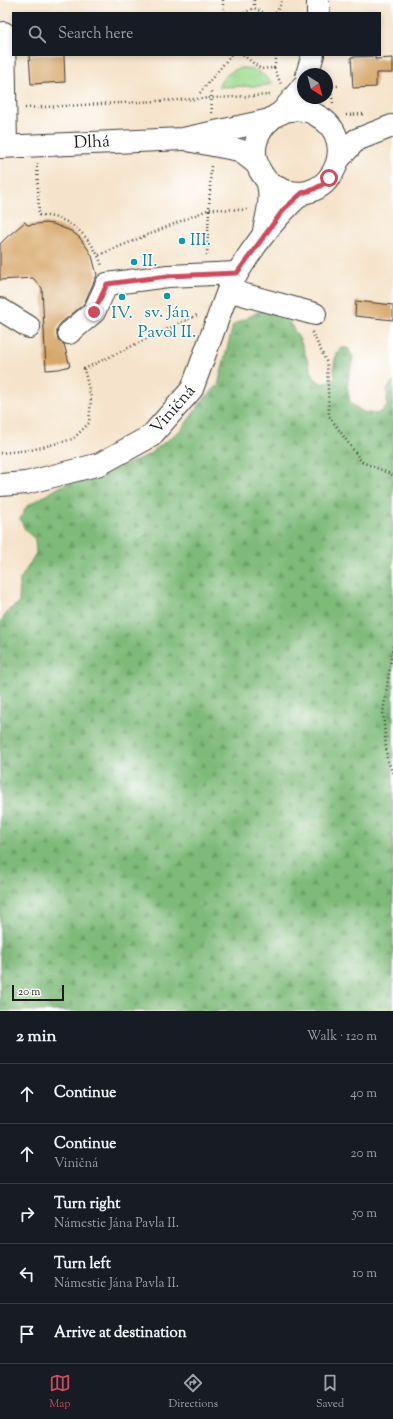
<!DOCTYPE html>
<meta charset="utf-8">
<style>
:root{--surface:#171b24;--page:#242831;--text:#f1f3f6;--muted:#9ea1a6;--line:#363941;--accent:#d1495b}
body{margin:0;font-family:"Sorts Mill Goudy",serif;background:var(--page);color:var(--text)}
.compass{position:absolute;left:297px;top:68px;width:36px;height:36px;border-radius:50%;background:var(--surface);box-shadow:0 2px 6px #0003;rotate:144deg}
.scale{position:absolute;left:12px;bottom:10px;width:52px;box-sizing:border-box;padding-left:4px;border:2px solid #1c1c1c;border-top:0;font-size:11px;line-height:14px;white-space:nowrap;color:#1c1c1c;-webkit-text-stroke:3px #fff;paint-order:stroke}
.stop{position:absolute;width:12px;height:12px;margin:-9px;border:3px solid #d1495b;border-radius:50%;background:#fff}
.stop.end{background:#d1495b;border-color:#fff;box-shadow:0 1px 4px #0008}
.list{margin:0;padding:0;list-style:none}
h2{display:flex;justify-content:space-between;align-items:center;height:52px;margin:0;padding:0 16px;font-size:17px}
h2 small{font-size:13px;font-weight:400;color:var(--muted)}
.list li{display:grid;grid-template-columns:26px 1fr auto;gap:12px;align-items:center;box-sizing:border-box;height:60px;padding:0 16px;border-top:1px solid var(--line)}
.list b{display:block;font-size:15px;white-space:nowrap}
.list p{margin:0;font-size:13px;white-space:nowrap;color:var(--muted)}
.list em{font-size:13px;font-style:normal;color:var(--muted)}
.icon{flex:none;width:22px;height:22px;fill:none;stroke:currentColor;stroke-width:2;stroke-linecap:round;stroke-linejoin:round}
.map{position:relative;flex:none;width:393px;height:1011px;overflow:hidden}
.search{position:absolute;background:var(--surface);box-shadow:0 2px 6px #0003;left:12px;right:12px;top:12px;height:44px;display:flex;align-items:center;gap:10px;box-sizing:border-box;padding:0 14px;border-radius:0px;color:var(--muted);font-size:15px}
.sheet{height:352px;background:var(--surface)}
nav{display:flex;justify-content:space-around;align-items:center;box-sizing:border-box;height:56px;border-top:1px solid var(--line);background:var(--surface);font-size:11px;color:var(--muted)}
nav a{display:grid;justify-items:center;gap:2px}
nav .on{color:var(--accent)}
.map>svg:first-child{display:block}
.grass{fill:url(#grass-tufts);stroke:#5c7b55}
.forest{fill:url(#forest-firs);stroke:#4d6b4a}
.building{fill:#d6a566}
.lines{fill:none;stroke-linecap:round;stroke-linejoin:round}
.minor-casing{stroke:#3d3a36;stroke-width:24}
.path{stroke:#3d3a36;stroke-width:2.5;stroke-dasharray:1 3;stroke-linecap:butt}
.minor{stroke:#fff;stroke-width:22}
.route{stroke:#d1495b;stroke-width:5}
.culture-dot{fill:#0f9aa8;stroke:#fff;stroke-width:1.5}
.labels{text-anchor:middle;dominant-baseline:central;stroke-width:3;stroke-linejoin:round;paint-order:stroke}
.street-label{font-size:17px;fill:#1c1c1c;stroke:#fff}
.culture-label{font-size:17px;fill:#0d838f;stroke:#fff;text-anchor:start}
</style>
<div class="map">
<svg width="393" height="1011" viewBox="0 0 393 1011">
<defs>
<pattern id="grass-tufts" width="24" height="20" patternUnits="userSpaceOnUse"><rect width="24" height="20" fill="#9dda8e"/><path d="M3 7l-1-3M5 7V3M7 7l1-3M15 17l-1-3M17 17v-4M19 17l1-3" fill="none" stroke="#87ba7a"/></pattern>
<pattern id="forest-firs" width="22" height="20" patternUnits="userSpaceOnUse"><rect width="22" height="20" fill="#7eba79"/><path d="M5 1l3.5 6h-7zM16 11l3.5 6h-7z" fill="#6c9f68"/></pattern>
</defs>
<rect width="100%" height="100%" fill="#fff"/>
<filter id="ink" filterUnits="userSpaceOnUse"><feTurbulence type="fractalNoise" baseFrequency=".025" numOctaves="2"/><feDisplacementMap in="SourceGraphic" scale="8" xChannelSelector="R" yChannelSelector="G"/><feConvolveMatrix kernelMatrix="1 2 1 2 8 2 1 2 1" color-interpolation-filters="sRGB"/></filter>
<filter id="wash" filterUnits="userSpaceOnUse"><feTurbulence type="fractalNoise" baseFrequency=".012" numOctaves="4" result="noise"/><feDisplacementMap in="SourceGraphic" scale="16" xChannelSelector="R" yChannelSelector="G"/><feGaussianBlur stdDeviation="0.9" result="paint"/><feColorMatrix in="noise" values="0 0 0 0 0 0 0 0 0 0 0 0 0 0 0 0 0 1.4 0 .05"/><feComposite in="paint" operator="in"/></filter>
<g filter="url(#wash)">
<rect width="100%" height="100%" fill="#f5e4cb"/>
<path class="grass" d="M241 68C255 68 264 73 272 84L260 86 218 87C223 76 230 71 241 68Z"/>
<path class="forest" d="M274 309 289 322 300 340 314 378 322 384 335 378C333 366 333 358 341 348H348L353 357 347 386 350 403 363 412 376 414 382 411 387 405V390L393 381V1011H0V623L9 610 19 603 20 580 36 553 35 539 26 531 20 519 27 506 65 484 101 476 148 455 182 429 202 401 218 385 233 325 260 311Z"/>
<g id="blocks">
<g class="building">
<polygon points="29,55 64,55 65,82 31,84"/>
<polygon points="375,56 375,59 393,58 393,73 376,73 376,87 353,88 351,57"/>
<polygon points="25,222 27,225 45,223 53,224 71,231 79,237 88,249 92,256 97,275 84,304 61,323 57,328 57,336 59,341 64,344 70,366 59,369 46,370 42,288 33,278 0,280 0,244 7,237"/>
<polygon points="356,301 393,305 393,320 355,316"/>
</g>
</g>
</g>
<g filter="url(#ink)">
<use href="#blocks" fill-opacity="0" stroke="#3d3a36" stroke-width="1"/>
<g class="lines">
<defs>
<g id="minor">
<polyline points="318,0 318,13"/>
<polyline points="4,33 6,146"/>
<polyline points="307,74 313,55"/>
<polyline points="281,113 303,86"/>
<polyline points="192,141 239,150 257,164"/>
<path id="s1" d="M0 147 183 139 270 120"/>
<polyline points="338,160 356,140 392,126"/>
<path d="M264 231C267 214 272 201 268 184 267 180 264 177 262 174 255 164 253 150 257 139 263 124 275 113 290 110 299 109 309 110 316 115 366 140 326 222 268 182"/>
<polyline points="229,288 238,293 315,314"/>
<polyline points="0,309 29,327"/>
<polyline points="69,333 94,312 107,284 168,276 237,273"/>
<path id="s2" d="M0 485 26 483 100 464 151 436 192 389 229 288C247 254 274 218 302 193"/>
</g>
</defs>
<use href="#minor" class="minor-casing"/>
<g class="path">
<polyline points="223,0 223,7 226,13"/>
<polyline points="254,0 254,8"/>
<polyline points="244,13 254,8 264,13"/>
<polyline points="276,13 283,0"/>
<polyline points="243,55 261,69 274,68 277,55"/>
<polyline points="274,68 281,84"/>
<polyline points="211,92 212,113"/>
<polyline points="200,93 231,55"/>
<polyline points="333,103 330,86 338,86"/>
<polyline points="25,108 271,95"/>
<polyline points="346,115 365,114"/>
<path d="M37 163 39 215C45 216 51 216 57 218 78 224 96 246 102 266"/>
<polyline points="99,255 210,209 249,210"/>
<polyline points="207,255 211,164"/>
<polyline points="312,332 327,363 329,416 362,462 393,475"/>
<polyline points="0,453 31,450 73,439 89,423 91,398 84,369 199,314"/>
<polyline points="393,646 383,713 387,759 393,773"/>
</g>
<use href="#minor" class="minor"/>
</g>
</g>
<g class="lines" filter="url(#ink)">
<polyline class="route" points="94,312 107,284 168,276 237,273 284,209 302,193 312,190 322,185 329,178"/>
</g>
<g class="culture-dot">
<circle cx="182" cy="241" r="4"/>
<circle cx="134" cy="262" r="4"/>
<circle cx="167" cy="296" r="4"/>
<circle cx="122" cy="297" r="4"/>
</g>
<g class="labels">
<g class="street-label">
<text stroke="none"><textPath href="#s1" startOffset="92">Dlhá</textPath></text>
<text stroke="none"><textPath href="#s2" startOffset="195">Viničná</textPath></text>
</g>
<g class="culture-label">
<text x="190" y="241">III.</text>
<text x="142" y="262">II.</text>
<text x="167" y="313" text-anchor="middle">sv. Ján<tspan x="167" dy="20">Pavol II.</tspan></text>
<text x="122" y="314" text-anchor="middle">IV.</text>
</g>
</g>
</svg>
<svg class="compass" viewBox="-18 -18 36 36"><path d="M0-13l5 13h-10z" fill="#e53935"/><path d="M0 13l5-13h-10z" fill="#9ea1a6"/></svg>
<div class="scale">20 m</div>
<div class="stop" style="left:329px;top:178px"></div>
<div class="stop end" style="left:94px;top:312px"></div>
<div class="search"><svg class="icon" aria-label="search" viewBox="0 0 24 24"><circle cx="10" cy="10" r="6"/><path d="M15 15l6 6"/></svg>Search here</div>
</div>
<section class="sheet">
<h2>2 min<small>Walk · 120 m</small></h2>
<ul class="list">
<li><svg class="icon" aria-label="ahead" viewBox="0 0 24 24"><path d="M12 20V5M6 11l6-6 6 6"/></svg><div><b>Continue</b></div><em>40 m</em></li>
<li><svg class="icon" aria-label="ahead" viewBox="0 0 24 24"><path d="M12 20V5M6 11l6-6 6 6"/></svg><div><b>Continue</b><p>Viničná</p></div><em>20 m</em></li>
<li><svg class="icon" aria-label="right" viewBox="0 0 24 24"><path d="M7 20v-9h11M14 6l5 5-5 5"/></svg><div><b>Turn right</b><p>Námestie Jána Pavla II.</p></div><em>50 m</em></li>
<li><svg class="icon" aria-label="left" viewBox="0 0 24 24"><path d="M17 20v-9H6M10 6l-5 5 5 5"/></svg><div><b>Turn left</b><p>Námestie Jána Pavla II.</p></div><em>10 m</em></li>
<li><svg class="icon" aria-label="arrive" viewBox="0 0 24 24"><path d="M6 21V4h12l-3 4 3 4H6"/></svg><div><b>Arrive at destination</b></div></li>
</ul>
</section>
<nav>
<a class="on"><svg class="icon" aria-label="map" viewBox="0 0 24 24"><path d="M3 6l6-2 6 2 6-2v14l-6 2-6-2-6 2zM9 4v14M15 6v14"/></svg>Map</a>
<a><svg class="icon" aria-label="directions" viewBox="0 0 24 24"><path d="M12 3l9 9-9 9-9-9zM9 14v-3h6M13 9l2 2-2 2"/></svg>Directions</a>
<a><svg class="icon" aria-label="saved" viewBox="0 0 24 24"><path d="M7 4h10v16l-5-4-5 4z"/></svg>Saved</a>
</nav>
